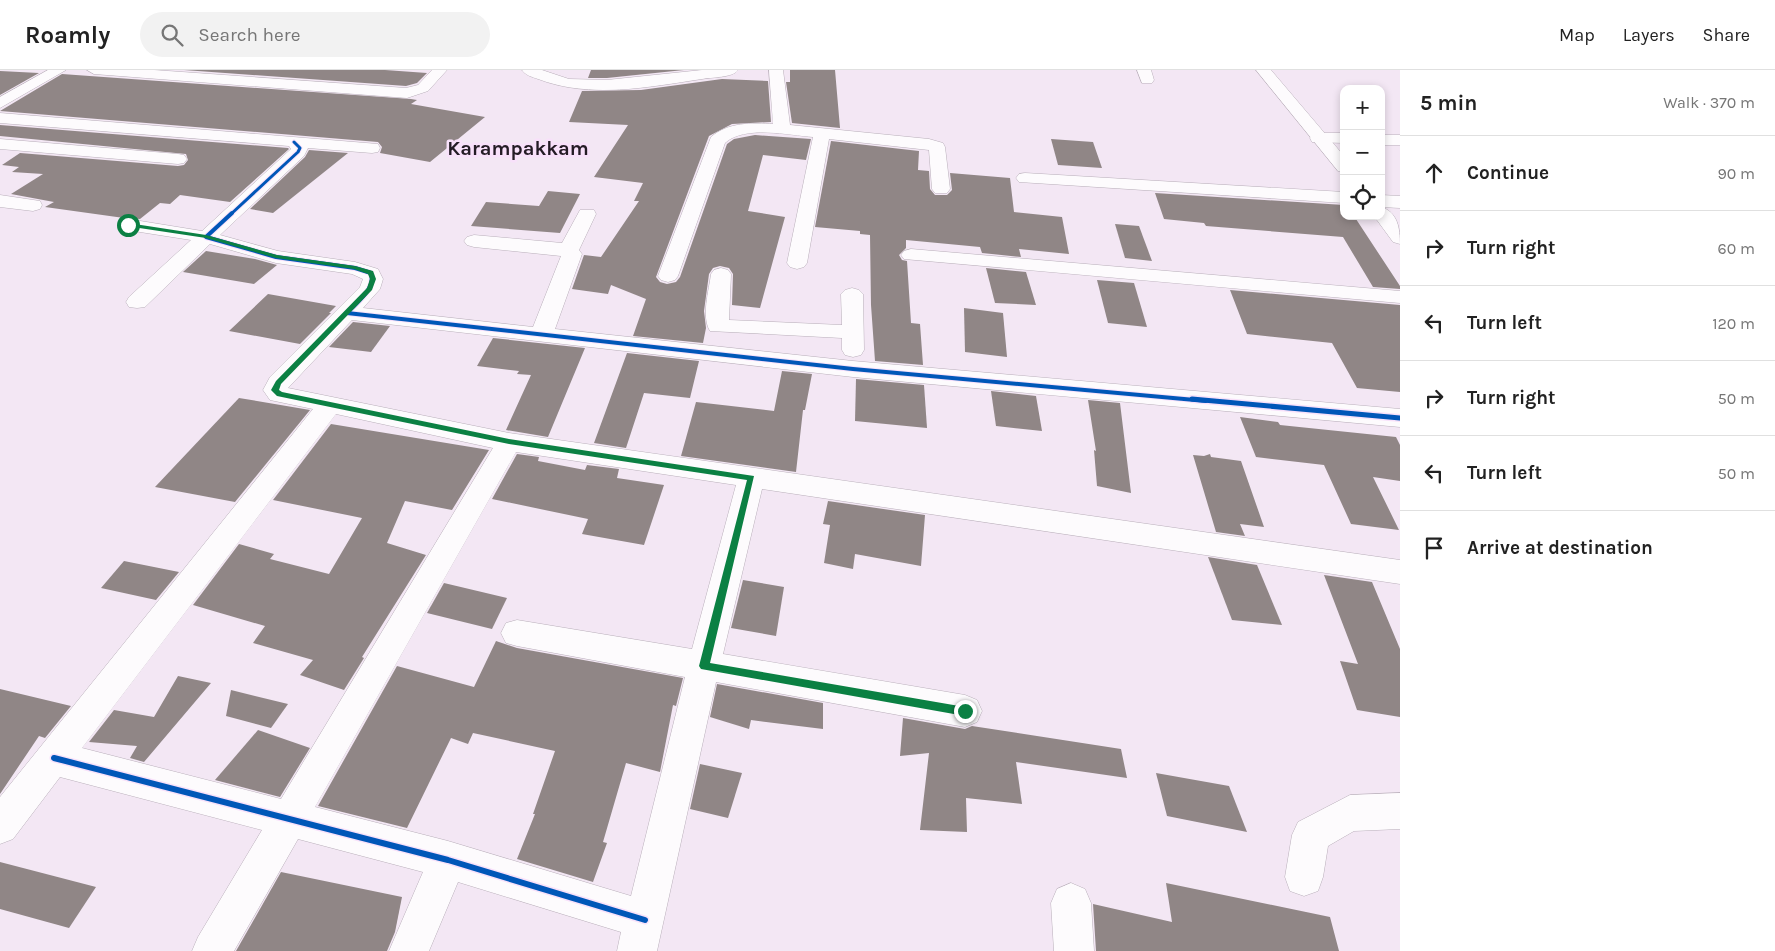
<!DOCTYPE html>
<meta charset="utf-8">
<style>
:root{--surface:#fff;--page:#f2f2f2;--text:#222;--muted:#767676;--line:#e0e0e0}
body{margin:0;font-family:Karla,sans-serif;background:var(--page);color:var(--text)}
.controls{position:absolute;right:15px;top:15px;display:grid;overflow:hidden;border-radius:10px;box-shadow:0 2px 8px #0003}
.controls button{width:45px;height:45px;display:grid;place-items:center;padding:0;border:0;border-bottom:1px solid var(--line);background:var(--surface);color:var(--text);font:25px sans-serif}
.stop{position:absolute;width:15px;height:15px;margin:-11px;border:4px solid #0b8043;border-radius:50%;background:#fff}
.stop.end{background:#0b8043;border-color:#fff;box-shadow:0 1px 5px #0008}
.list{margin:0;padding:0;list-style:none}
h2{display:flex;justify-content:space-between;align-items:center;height:65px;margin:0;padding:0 20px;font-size:21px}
h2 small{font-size:16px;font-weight:400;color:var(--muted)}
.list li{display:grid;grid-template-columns:32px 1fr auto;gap:15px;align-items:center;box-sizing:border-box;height:75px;padding:0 20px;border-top:1px solid var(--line)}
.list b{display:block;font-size:19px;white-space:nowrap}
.list em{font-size:16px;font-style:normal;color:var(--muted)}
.icon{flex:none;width:28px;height:28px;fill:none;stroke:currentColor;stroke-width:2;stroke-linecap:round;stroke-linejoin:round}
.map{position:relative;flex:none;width:1400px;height:881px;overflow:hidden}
header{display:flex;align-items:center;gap:30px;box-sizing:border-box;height:70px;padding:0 25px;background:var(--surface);border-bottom:1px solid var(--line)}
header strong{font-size:24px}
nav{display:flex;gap:28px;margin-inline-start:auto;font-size:18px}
.search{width:350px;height:45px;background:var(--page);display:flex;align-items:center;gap:12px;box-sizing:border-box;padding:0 18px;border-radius:28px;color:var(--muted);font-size:19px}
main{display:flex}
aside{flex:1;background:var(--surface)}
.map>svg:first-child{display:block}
.building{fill:#908686}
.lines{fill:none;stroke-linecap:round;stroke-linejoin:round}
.minor-casing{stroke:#b9afba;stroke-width:1}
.tertiary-casing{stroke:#b9afba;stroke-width:1}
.minor{fill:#fdfbfd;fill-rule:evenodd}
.tertiary{fill:#fdfbfd;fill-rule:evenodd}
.cycleway-far3-casing{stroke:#f8e1fa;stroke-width:5}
.cycleway-far2-casing{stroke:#f8e1fa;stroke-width:6}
.cycleway-far1-casing{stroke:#f8e1fa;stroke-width:8}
.cycleway-casing{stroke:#f8e1fa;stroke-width:9}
.cycleway-far3{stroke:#0057b8;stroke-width:3}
.cycleway-far2{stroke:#0057b8;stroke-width:4}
.cycleway-far1{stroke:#0057b8;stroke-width:5}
.cycleway{stroke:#0057b8;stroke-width:6}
.route{fill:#0b8043}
.labels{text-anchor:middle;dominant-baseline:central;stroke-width:5;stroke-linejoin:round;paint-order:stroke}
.far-district-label{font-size:20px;font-weight:bold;fill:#241c25;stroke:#f8e1fa}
</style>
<header>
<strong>Roamly</strong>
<div class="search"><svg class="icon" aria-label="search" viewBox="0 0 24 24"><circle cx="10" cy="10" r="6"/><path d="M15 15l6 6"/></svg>Search here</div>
<nav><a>Map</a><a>Layers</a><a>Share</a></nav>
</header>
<main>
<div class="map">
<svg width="1400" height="881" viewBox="0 0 1400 881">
<rect width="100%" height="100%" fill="#f3e7f4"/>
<g class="building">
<polygon points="184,0 385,0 427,3 417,13 406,16"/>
<polygon points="591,0 684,0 607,8 588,8"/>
<polygon points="790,0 835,0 840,58 792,53 786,12 790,12"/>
<polygon points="0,1 39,3 0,25"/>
<polygon points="62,4 411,29 417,30 411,34 485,47 430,92 380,83 382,77 378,72 0,41"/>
<polygon points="722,9 768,11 771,52 732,54 709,66 656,207 660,212 667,214 676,212 680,207 727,74 734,69 755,65 811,69 806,90 763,85 748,141 785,147 760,238 732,235 733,204 729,198 720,196 713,198 709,204 704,241 706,258 703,273 633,266 646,229 611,215 608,224 572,219 584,185 601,187 639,131 634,131 643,113 594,107 628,55 569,52 582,21 641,20"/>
<polygon points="0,55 288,78 289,79 230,132 180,125 170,134 160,133 140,149 124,148 45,137 54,132 11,124 43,104 12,102 19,97 2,95 20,83 178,96 184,95 188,90 186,84 0,66"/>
<polygon points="1051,69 1093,72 1102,98 1058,95"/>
<polygon points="831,71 919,81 918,100 929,101 930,119 935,125 947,125 952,120 950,103 1010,108 1014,142 1062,147 1069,184 1019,179 1021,187 982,183 980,177 906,170 906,178 899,185 902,190 907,191 911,253 920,254 923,295 875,291 871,235 870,165 860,164 860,161 815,157"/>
<polygon points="309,80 348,83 273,143 250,139 305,87"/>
<polygon points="548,121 580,124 560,163 471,156 486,132 539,136"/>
<polygon points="1155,123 1344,135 1344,146 1354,146 1400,216 1400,219 1373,217 1343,167 1206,156 1204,153 1164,149"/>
<polygon points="1115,154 1139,156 1152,191 1125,188"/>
<polygon points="206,181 255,189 277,195 254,214 183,202"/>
<polygon points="986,198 1026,202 1036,235 995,233"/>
<polygon points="1097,210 1134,213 1147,257 1108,253"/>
<polygon points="1230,220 1400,235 1400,322 1357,318 1332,273 1247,264"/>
<polygon points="268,224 336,236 329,243 331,243 300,274 229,261"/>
<polygon points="964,238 1003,243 1007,287 965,282"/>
<polygon points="353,252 390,256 371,282 329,277"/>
<polygon points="493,268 585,278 548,367 506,360 531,305 517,304 519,301 477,296"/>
<polygon points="627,283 699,291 690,328 644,323 626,378 594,373"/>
<polygon points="782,301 812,304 805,340 803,340 796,402 681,386 696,332 774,341"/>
<polygon points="856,309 924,315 927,358 855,351"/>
<polygon points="991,321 1036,326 1042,361 996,356"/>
<polygon points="239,328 310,340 235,432 155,417"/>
<polygon points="1088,330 1120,333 1131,423 1097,416 1094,380 1096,381"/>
<polygon points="1240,347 1278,352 1280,355 1396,367 1400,375 1400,411 1373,407 1399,460 1351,454 1324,395 1256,387"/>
<polygon points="331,354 489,380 452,440 405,431 387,473 426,485 362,587 364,588 344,620 300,605 313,590 253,573 265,556 193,535 239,474 274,484 270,489 329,504 362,448 273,430"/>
<polygon points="517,384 539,387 538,391 585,400 587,395 619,399 617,408 664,415 644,475 582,464 588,449 492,429"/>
<polygon points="1210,384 1211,387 1241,391 1264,457 1240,454 1245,466 1216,462 1193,385 1204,386"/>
<polygon points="828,431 925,445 921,496 855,484 853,499 824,493 830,455 823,454"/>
<polygon points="1208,487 1257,495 1282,555 1232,550"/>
<polygon points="124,491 179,502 156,530 101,518"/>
<polygon points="1324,505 1372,512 1400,579 1400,647 1357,640 1340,591 1358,594"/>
<polygon points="743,510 784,517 776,566 731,558"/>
<polygon points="444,513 507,528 492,559 427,543"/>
<polygon points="496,571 517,578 683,608 676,636 673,635 660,702 626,693 603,772 607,773 593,812 517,789 535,744 533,744 555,681 473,663 468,674 451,668 407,758 318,736 397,596 474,617"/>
<polygon points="178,606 211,613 144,692 130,688 137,676 89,672 114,640 154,647"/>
<polygon points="717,614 823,633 823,659 751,650 749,659 710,647"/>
<polygon points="0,619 71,636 45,668 39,666 0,724"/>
<polygon points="231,620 288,634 271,658 226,646"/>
<polygon points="903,648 965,659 972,656 1121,679 1127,708 1016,692 1022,734 966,728 967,762 920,760 929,683 900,686"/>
<polygon points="258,660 310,678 280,727 215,710"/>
<polygon points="700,694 742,703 728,748 690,739"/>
<polygon points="1156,703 1229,716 1247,762 1167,746"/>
<polygon points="0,792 96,817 69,858 0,839"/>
<polygon points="281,802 402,827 395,862 387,881 236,881"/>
<polygon points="1166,813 1330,847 1339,881 1096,881 1093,834 1172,852"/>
</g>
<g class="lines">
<defs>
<g id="minor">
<polygon points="48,0 66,0 0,38 0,27"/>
<polygon points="87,0 154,0 406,18 418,15 432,0 447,0 428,21 407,28 94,4"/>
<path d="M522 0H542L569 9 607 10 702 0H738C733 8 711 7 702 9 649 17 590 29 538 9 532 7 525 5 522 0Z"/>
<path d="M769 0H783L790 55 929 69 943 73 945 77 950 119 947 123H935L932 119 929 80 829 69 807 193 804 197 797 199 790 197 787 193 813 67C789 65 744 55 725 73L678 206 675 210 668 212 661 210 658 206 711 67C728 52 752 53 773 54Z"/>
<polygon points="1137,0 1151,0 1154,10 1152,13 1142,13"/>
<path d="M0 43 378 74 380 78 378 82 372 83 308 78 304 86 220 165 278 181 355 192 378 199 383 209 380 219 363 238 533 257 561 186 474 177 467 175 464 171 467 167 474 165 562 173 580 140H594L596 144 579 180 582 184 555 259 853 291 1400 339V357L853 307 352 250 288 318 509 363 1400 490V514L762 419 723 584 965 625 977 630 982 641 977 652 965 657 716 612 657 881H617L621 862 458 812 429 881H389L423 802 298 769 234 881H192L198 867 262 760 60 707 13 769 0 774V727L313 339 270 330 263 320 270 307 360 217 363 209 352 204 276 193 210 174 145 237 137 238 129 237 126 232 129 227 191 170 121 159 118 155 121 151 128 149 202 161 291 79 289 76 0 53ZM336 344 493 378 281 729 82 678ZM516 382 736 415 692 579 517 550 506 553 501 563 506 573 517 576 685 607 631 826 448 771 315 737Z"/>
<polygon points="1318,63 1344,63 1344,73 1312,72 1310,68 1312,64"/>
<rect x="1381" y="65" width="19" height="10"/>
<polygon points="0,69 178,84 184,85 187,89 184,93 178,94 0,79"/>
<polygon points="1025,103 1344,122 1344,133 1019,112 1016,108 1019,104"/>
<polygon points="0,125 40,131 42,135 40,139 33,141 0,137"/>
<polygon points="1381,125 1400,126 1400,138 1381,137"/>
<polygon points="911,179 1400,221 1400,233 904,189 901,185 904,181"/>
<path d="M721 198 728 200 731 204 729 250 842 255 841 224 845 220 852 218 859 220 863 224 864 280 861 285 853 287 845 285 842 280V268L710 261C701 247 709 220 711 204L714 200Z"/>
<polygon points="1400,723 1400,759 1354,761 1328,776 1323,807 1318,821 1304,826 1290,821 1285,807 1292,765 1298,752 1350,725"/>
<polygon points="1071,813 1085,819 1091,833 1094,881 1054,881 1051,833 1057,819"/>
</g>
<g id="tertiary">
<polygon points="1256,0 1271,0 1344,86 1344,102 1338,101"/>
<path d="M1381 137C1398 142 1400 159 1400 174L1393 172 1374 146H1381Z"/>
</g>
</defs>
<use href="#minor" class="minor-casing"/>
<use href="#tertiary" class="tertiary-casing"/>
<use href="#minor" class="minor"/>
<use href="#tertiary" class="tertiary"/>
<defs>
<polyline id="cycleway-far3" points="230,145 298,82 300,78 294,72"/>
<path id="cycleway-far2" d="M232 143 206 167 276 187 355 198 371 203C376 219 357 232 347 243L853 299 1206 331"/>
<polyline id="cycleway-far1" points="1192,329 1400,348"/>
<polyline id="cycleway" points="54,688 448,790 645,850"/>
</defs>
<use href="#cycleway-far3" class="cycleway-far3-casing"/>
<use href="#cycleway-far2" class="cycleway-far2-casing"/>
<use href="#cycleway-far1" class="cycleway-far1-casing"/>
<use href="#cycleway" class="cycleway-casing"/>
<use href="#cycleway-far3" class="cycleway-far3"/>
<use href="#cycleway-far2" class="cycleway-far2"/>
<use href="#cycleway-far1" class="cycleway-far1"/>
<use href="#cycleway" class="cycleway"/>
</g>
<polygon class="route" points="128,153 206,165 277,185 355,196 373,201 376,209 372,220 281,314 279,320 282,322 509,369 754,406 710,593 965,637 968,638 968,644 965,646 701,599 699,596 747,410 509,374 277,326 271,320 276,311 367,218 370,209 368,204 354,199 276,188 206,168 126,156"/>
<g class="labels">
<g class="far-district-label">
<text x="518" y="78">Karampakkam</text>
</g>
</g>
</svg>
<div class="controls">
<button>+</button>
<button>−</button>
<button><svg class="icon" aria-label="locate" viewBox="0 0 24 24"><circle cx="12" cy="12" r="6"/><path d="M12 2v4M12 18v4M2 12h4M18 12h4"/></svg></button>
</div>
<div class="stop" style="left:128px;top:155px"></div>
<div class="stop end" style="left:965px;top:641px"></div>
</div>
<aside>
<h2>5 min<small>Walk · 370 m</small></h2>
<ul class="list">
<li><svg class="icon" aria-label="ahead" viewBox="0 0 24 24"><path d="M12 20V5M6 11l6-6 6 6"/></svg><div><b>Continue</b></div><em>90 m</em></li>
<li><svg class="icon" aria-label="right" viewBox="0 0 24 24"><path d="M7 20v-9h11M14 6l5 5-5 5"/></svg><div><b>Turn right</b></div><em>60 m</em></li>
<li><svg class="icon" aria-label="left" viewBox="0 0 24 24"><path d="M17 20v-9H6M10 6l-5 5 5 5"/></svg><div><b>Turn left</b></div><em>120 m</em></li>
<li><svg class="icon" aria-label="right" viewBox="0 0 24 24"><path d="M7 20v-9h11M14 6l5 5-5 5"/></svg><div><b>Turn right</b></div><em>50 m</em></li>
<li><svg class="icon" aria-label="left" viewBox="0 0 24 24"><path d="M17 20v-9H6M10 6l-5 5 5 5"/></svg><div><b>Turn left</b></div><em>50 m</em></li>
<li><svg class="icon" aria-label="arrive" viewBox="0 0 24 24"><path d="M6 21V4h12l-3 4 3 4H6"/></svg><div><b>Arrive at destination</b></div></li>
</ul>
</aside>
</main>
